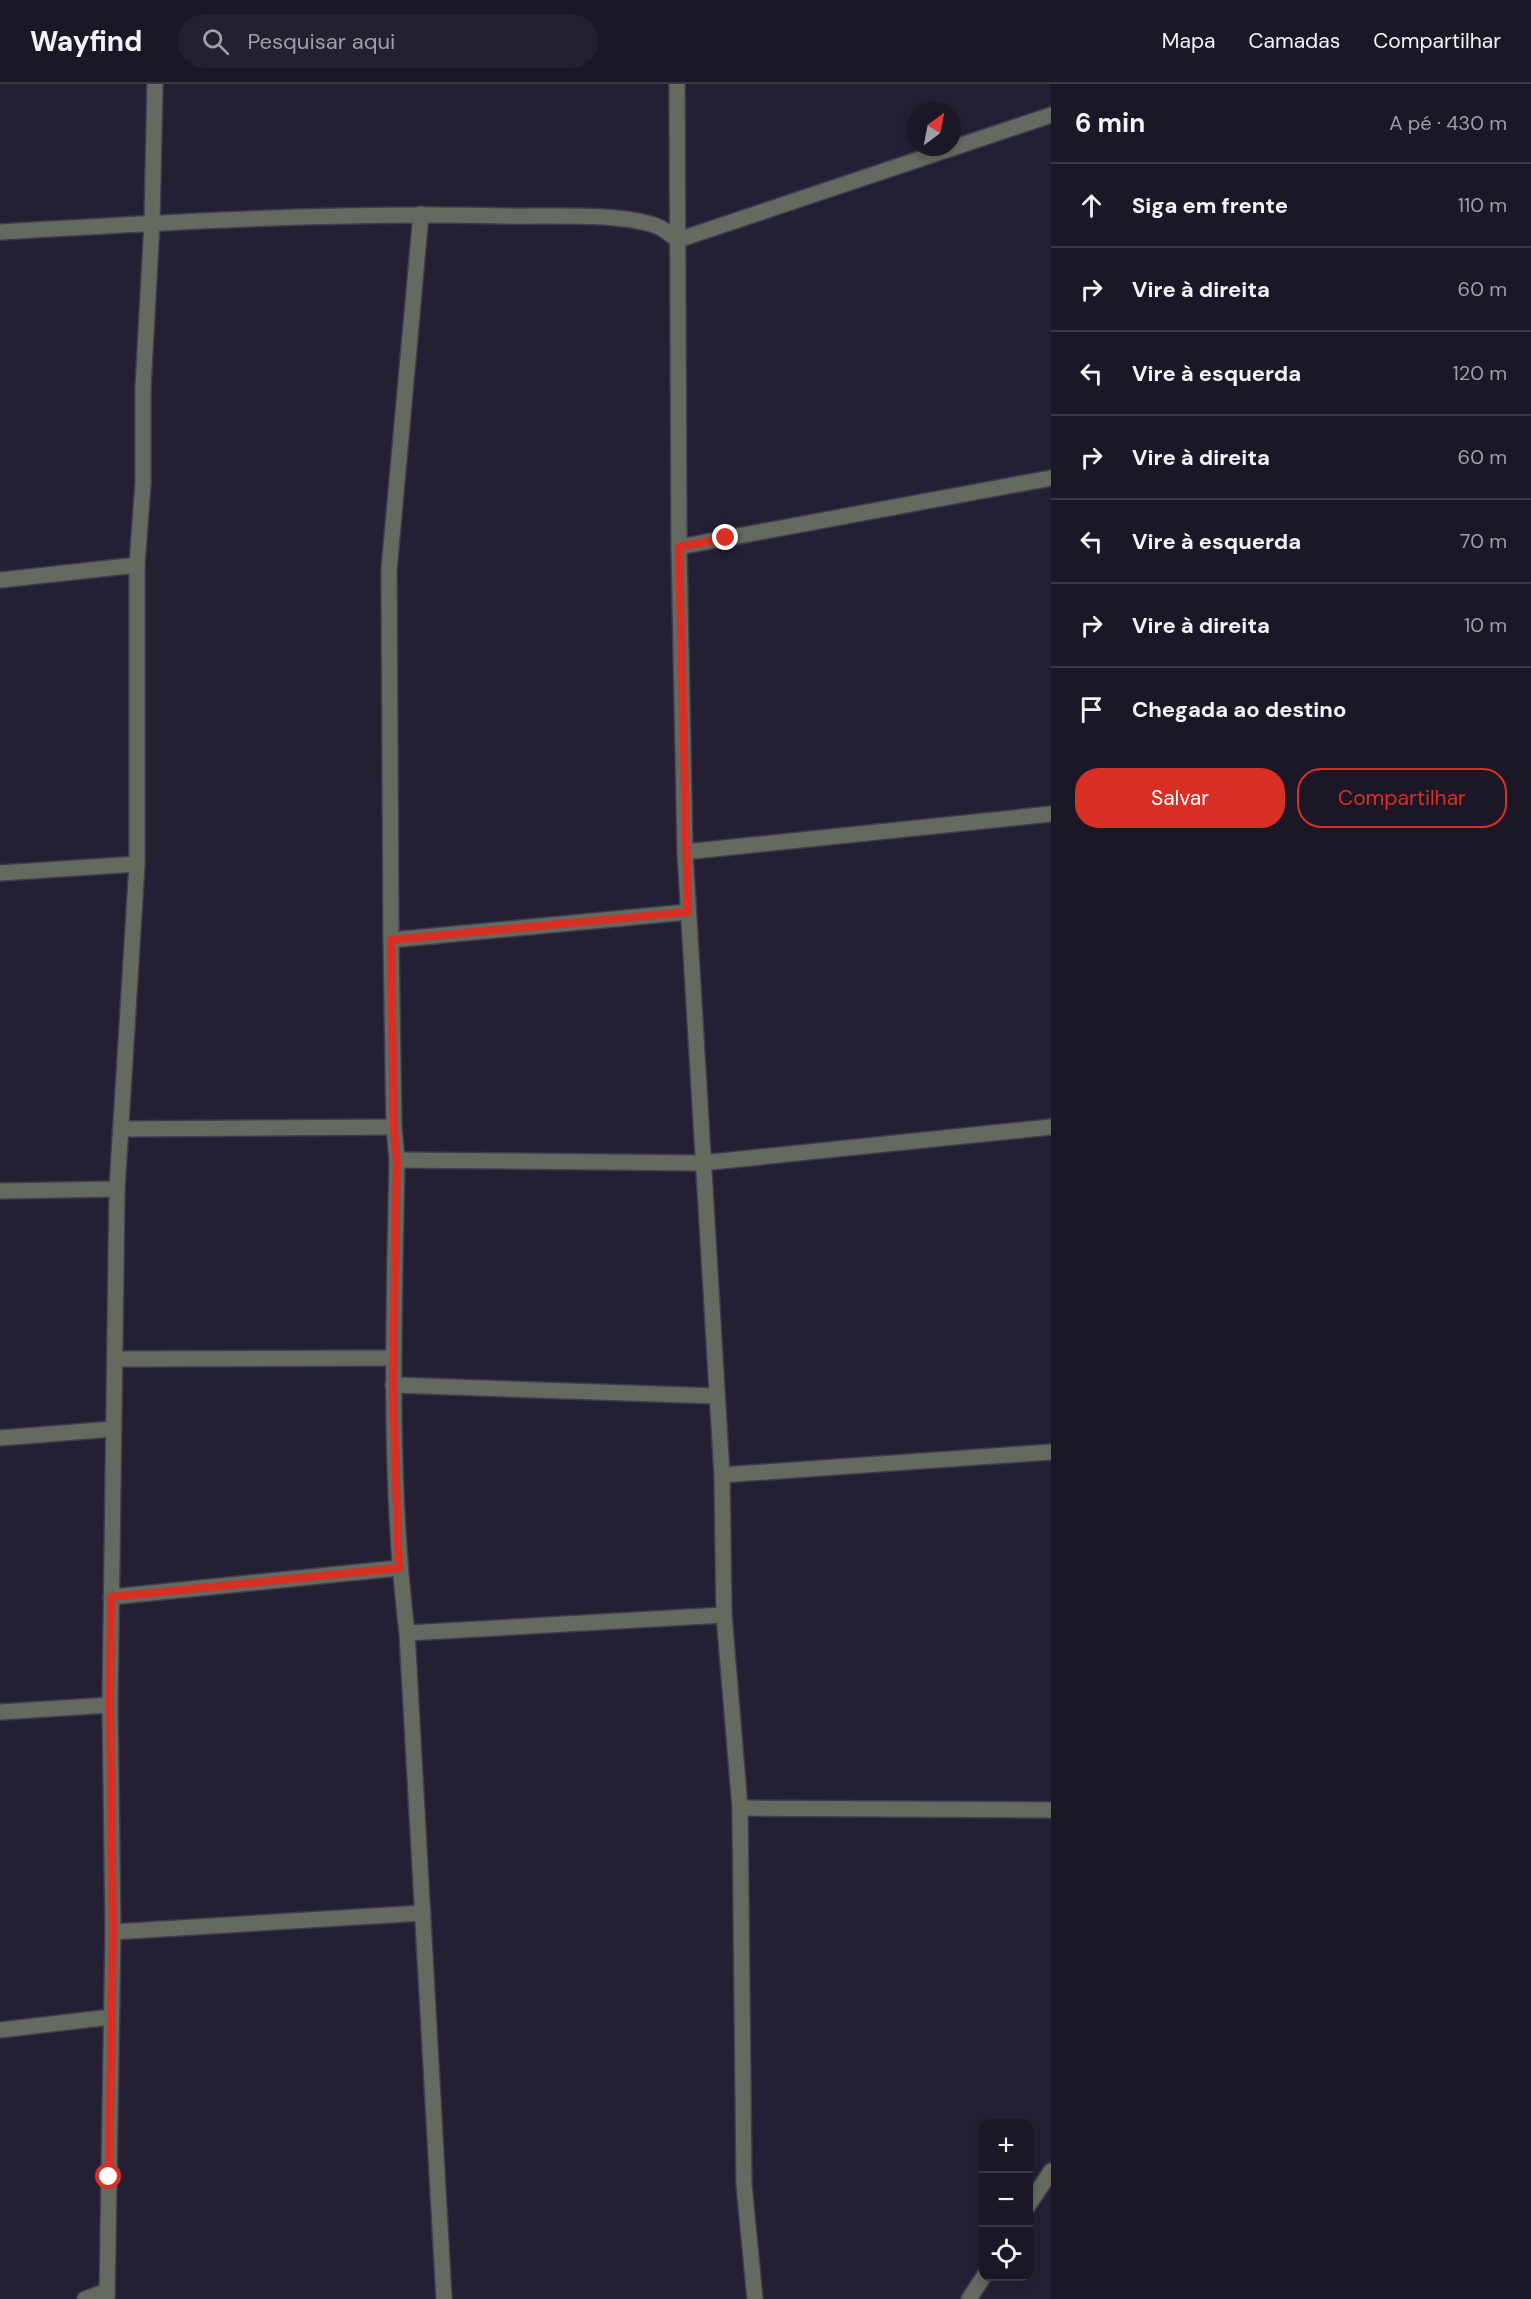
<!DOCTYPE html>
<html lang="pt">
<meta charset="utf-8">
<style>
:root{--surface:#1c1727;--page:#25202f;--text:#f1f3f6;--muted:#a09fa7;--line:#3a3644;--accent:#d93025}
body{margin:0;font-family:"DM Sans",sans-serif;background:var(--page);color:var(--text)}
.controls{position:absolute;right:18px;bottom:18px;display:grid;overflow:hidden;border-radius:12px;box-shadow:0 3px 9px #0003}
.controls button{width:54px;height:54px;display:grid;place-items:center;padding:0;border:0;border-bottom:2px solid var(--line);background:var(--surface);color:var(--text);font:30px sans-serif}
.compass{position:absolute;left:907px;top:18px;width:54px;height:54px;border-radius:50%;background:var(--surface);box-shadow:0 3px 9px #0003;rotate:32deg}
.stop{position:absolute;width:18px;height:18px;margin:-14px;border:4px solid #d93025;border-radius:50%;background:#fff}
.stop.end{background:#d93025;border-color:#fff;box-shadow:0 2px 6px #0008}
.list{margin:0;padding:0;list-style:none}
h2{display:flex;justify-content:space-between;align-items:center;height:78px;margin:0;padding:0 24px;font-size:26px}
h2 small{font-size:20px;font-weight:400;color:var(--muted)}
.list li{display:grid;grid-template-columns:39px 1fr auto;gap:18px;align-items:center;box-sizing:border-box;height:84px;padding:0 24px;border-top:2px solid var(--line)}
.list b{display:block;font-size:22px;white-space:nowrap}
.list em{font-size:20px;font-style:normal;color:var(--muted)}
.actions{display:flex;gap:12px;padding:18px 24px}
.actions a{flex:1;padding:14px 0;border:2px solid var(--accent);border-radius:24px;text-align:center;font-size:21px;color:var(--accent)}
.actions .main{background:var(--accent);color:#fff}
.icon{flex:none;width:33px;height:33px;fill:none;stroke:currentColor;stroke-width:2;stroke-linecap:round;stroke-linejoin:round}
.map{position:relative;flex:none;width:1051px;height:2215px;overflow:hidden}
header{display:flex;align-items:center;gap:36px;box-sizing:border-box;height:84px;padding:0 30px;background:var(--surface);border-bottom:2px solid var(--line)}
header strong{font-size:28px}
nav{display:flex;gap:33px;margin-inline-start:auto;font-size:21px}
.search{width:420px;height:54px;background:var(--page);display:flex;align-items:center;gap:15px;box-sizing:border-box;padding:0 21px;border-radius:33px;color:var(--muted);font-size:22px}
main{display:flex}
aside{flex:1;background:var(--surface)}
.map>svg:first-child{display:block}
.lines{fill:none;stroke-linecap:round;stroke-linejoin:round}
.minor-casing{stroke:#413b4f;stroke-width:18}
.minor{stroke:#646a5f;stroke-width:15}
.route{stroke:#d93025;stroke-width:8}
</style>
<header>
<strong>Wayfind</strong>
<div class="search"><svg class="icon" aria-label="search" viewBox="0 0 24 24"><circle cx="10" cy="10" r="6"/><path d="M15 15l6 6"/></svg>Pesquisar aqui</div>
<nav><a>Mapa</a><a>Camadas</a><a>Compartilhar</a></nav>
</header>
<main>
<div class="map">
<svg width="1051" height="2215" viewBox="0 0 1051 2215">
<rect width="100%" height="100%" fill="#251f34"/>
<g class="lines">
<defs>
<g id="minor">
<polyline points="677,0 679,463 685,768 722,1391 724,1531 740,1724 744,2101 755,2215"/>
<path d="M421 130 389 486 391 856 394 1043 397 1076C394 1234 388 1392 407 1549L444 2215"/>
<path d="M0 148C168 138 337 128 505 132 545 133 623 128 659 143 665 146 672 152 678 156L1051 31"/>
<polyline points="679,463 1051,394"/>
<polyline points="0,496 137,481"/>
<polyline points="685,768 1051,730"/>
<polyline points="0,789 137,780"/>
<polyline points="391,856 688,828"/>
<polyline points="121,1045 394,1043"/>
<polyline points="397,1076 702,1079 1051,1043"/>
<polyline points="0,1107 117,1105"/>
<polyline points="115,1275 393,1274"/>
<polyline points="393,1301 716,1312"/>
<polyline points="0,1354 113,1345"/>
<polyline points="722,1391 1051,1368"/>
<polyline points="111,1513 399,1484"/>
<polyline points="407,1549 724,1531"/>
<polyline points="0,1628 110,1621"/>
<polyline points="740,1724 1051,1726"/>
<polyline points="113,1848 423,1829"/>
<polyline points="0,1946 111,1933"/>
<polyline points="1028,2122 1051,2087"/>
<polyline points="85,2215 107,2207"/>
<polyline points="107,2215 113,1848 110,1621 117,1105 137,780 137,481 143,399 143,304 152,139 155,0"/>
<polyline points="969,2215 984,2192"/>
</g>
</defs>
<use href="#minor" class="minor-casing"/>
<use href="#minor" class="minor"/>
</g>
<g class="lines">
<polyline class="route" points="109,2093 113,1848 110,1621 111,1513 399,1484 393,1301 397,1076 394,1043 391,856 688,828 679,463 726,454"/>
</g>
</svg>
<div class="controls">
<button>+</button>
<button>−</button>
<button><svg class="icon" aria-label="locate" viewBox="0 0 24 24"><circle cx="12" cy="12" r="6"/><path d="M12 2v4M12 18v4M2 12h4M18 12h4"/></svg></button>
</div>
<svg class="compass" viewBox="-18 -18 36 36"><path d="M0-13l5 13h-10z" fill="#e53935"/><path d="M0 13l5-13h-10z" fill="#a09fa7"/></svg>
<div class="stop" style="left:109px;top:2093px"></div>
<div class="stop end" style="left:726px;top:454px"></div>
</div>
<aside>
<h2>6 min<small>A pé · 430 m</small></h2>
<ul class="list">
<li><svg class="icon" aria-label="ahead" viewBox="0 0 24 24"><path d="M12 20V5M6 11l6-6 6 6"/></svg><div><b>Siga em frente</b></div><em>110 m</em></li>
<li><svg class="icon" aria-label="right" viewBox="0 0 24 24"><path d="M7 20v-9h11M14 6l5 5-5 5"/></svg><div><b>Vire à direita</b></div><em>60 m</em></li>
<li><svg class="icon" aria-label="left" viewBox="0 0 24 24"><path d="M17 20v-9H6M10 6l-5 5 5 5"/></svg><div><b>Vire à esquerda</b></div><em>120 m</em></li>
<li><svg class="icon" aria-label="right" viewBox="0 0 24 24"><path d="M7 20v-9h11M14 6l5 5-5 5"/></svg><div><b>Vire à direita</b></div><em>60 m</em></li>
<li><svg class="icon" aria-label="left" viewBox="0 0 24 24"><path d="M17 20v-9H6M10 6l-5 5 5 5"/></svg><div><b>Vire à esquerda</b></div><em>70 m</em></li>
<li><svg class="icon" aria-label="right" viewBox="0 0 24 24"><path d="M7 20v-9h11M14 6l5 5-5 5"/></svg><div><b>Vire à direita</b></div><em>10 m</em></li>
<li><svg class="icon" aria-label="arrive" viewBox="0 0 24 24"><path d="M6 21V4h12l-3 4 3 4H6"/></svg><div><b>Chegada ao destino</b></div></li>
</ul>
<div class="actions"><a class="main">Salvar</a><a>Compartilhar</a></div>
</aside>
</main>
